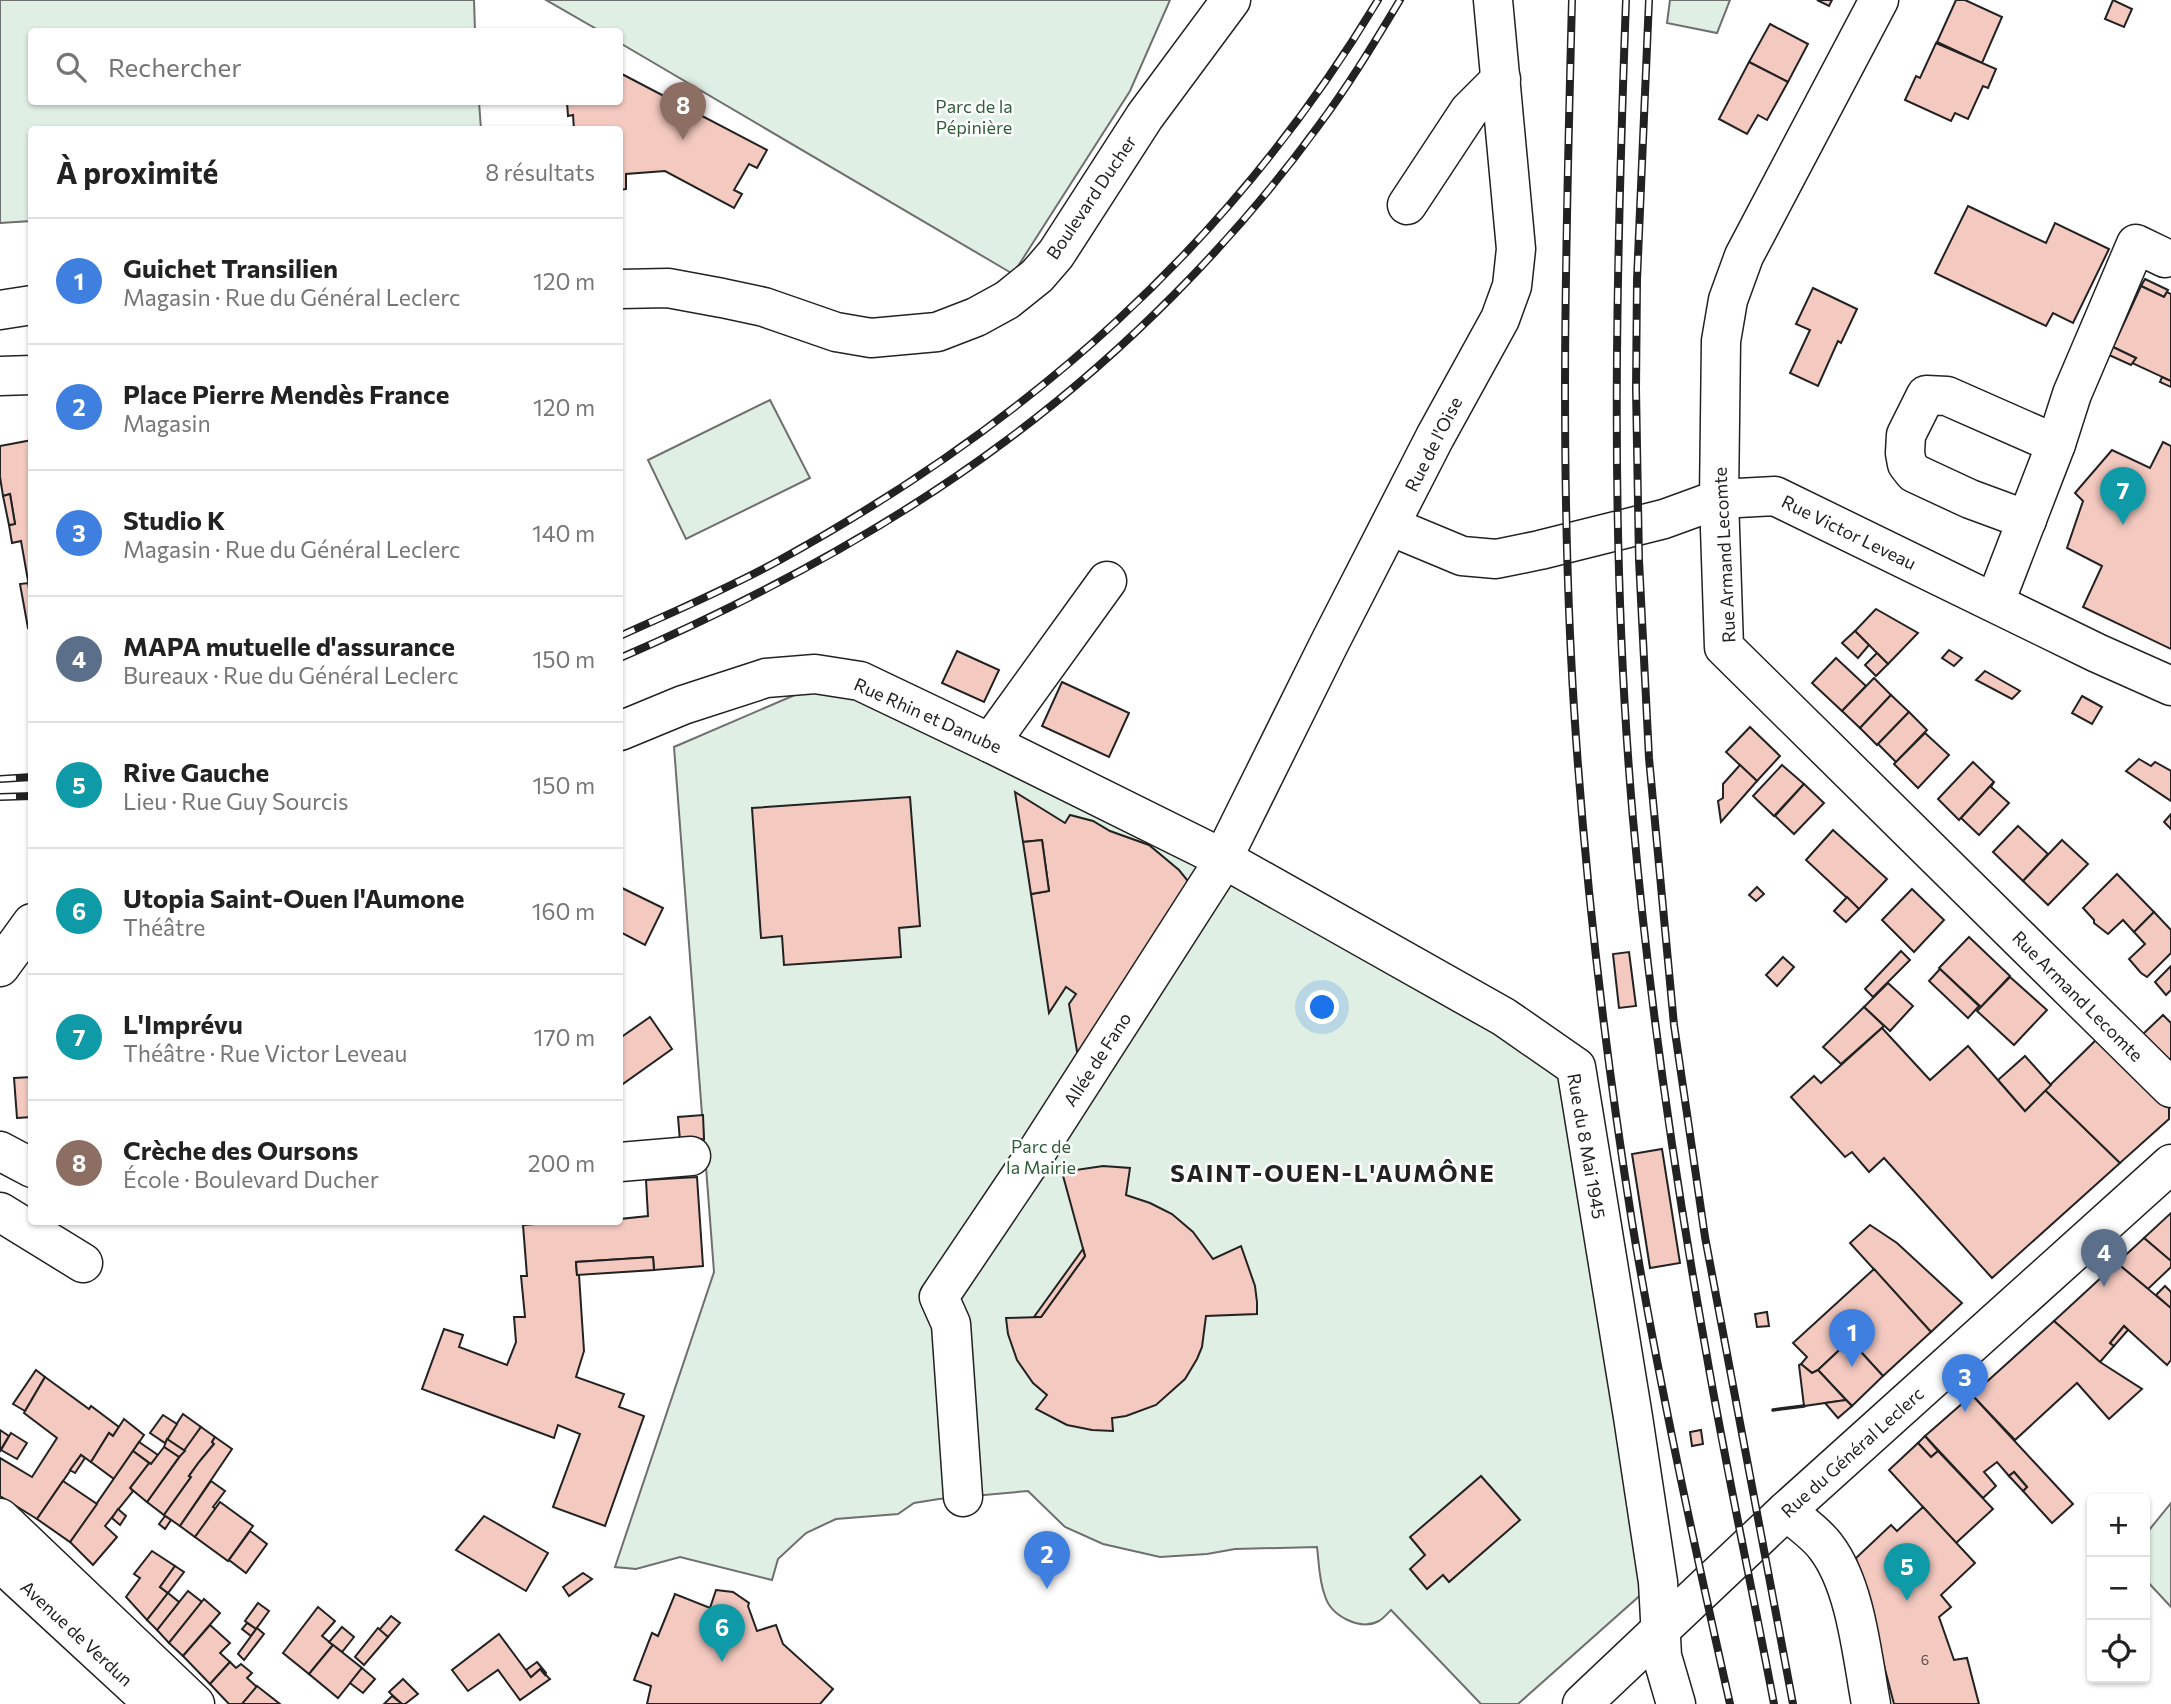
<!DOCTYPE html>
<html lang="fr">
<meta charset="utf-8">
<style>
:root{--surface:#fff;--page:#f2f2f2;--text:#222;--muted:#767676;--line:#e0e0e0;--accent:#db2777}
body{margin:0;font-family:Commissioner,sans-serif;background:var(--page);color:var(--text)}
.controls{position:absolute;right:21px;bottom:21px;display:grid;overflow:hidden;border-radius:7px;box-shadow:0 2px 5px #0004}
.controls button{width:63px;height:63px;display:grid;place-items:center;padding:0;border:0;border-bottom:2px solid var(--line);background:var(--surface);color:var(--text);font:35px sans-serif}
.you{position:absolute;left:1323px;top:1008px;width:24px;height:24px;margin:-18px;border:5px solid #fff;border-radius:50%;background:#1a73e8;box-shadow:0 0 0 10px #1a73e833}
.badge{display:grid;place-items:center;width:46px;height:46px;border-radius:50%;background:var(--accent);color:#fff;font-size:23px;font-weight:700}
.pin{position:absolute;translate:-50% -58px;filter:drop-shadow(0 2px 4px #0008)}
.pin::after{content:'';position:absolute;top:37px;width:24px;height:21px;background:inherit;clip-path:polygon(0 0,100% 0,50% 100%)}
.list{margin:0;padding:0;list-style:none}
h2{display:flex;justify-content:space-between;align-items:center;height:91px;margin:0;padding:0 28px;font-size:30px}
h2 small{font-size:23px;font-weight:400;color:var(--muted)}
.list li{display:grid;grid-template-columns:46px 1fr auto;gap:21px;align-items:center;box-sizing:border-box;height:126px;padding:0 28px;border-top:2px solid var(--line)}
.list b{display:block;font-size:26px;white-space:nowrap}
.list p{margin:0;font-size:23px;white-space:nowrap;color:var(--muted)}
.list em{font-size:23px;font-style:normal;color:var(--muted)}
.icon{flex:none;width:38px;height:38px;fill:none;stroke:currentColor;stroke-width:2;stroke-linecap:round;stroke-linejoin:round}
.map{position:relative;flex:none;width:2171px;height:1704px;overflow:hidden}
.search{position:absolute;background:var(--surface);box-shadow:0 2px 5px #0004;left:28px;top:28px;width:595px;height:77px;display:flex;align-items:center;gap:18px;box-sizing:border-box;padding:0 24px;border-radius:7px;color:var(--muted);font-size:26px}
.panel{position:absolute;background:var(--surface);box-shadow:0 2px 5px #0004;left:28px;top:126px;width:595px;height:1099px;border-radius:7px}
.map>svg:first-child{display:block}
.green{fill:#e0efe3;stroke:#6f6f6f;stroke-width:2}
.building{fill:#f3c9c0;stroke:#222;stroke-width:2}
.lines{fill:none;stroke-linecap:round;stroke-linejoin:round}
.minor-casing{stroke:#222;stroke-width:41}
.major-casing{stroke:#222;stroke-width:41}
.minor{stroke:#fff;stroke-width:38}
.major{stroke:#fff;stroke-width:38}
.rail-casing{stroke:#222;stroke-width:8}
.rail{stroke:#fff;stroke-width:5;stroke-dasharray:16;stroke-linecap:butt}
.wall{stroke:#222;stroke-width:3.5}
.labels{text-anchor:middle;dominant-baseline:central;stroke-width:5;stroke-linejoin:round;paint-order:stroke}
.number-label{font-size:14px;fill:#564c4a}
.park-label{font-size:18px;fill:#2f5e38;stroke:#fff}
.street-label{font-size:18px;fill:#222;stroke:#fff}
.district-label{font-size:24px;font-weight:bold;letter-spacing:2px;fill:#222;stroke:#fff}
</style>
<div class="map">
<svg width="2171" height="1704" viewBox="0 0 2171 1704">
<rect width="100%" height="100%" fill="#fff"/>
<g class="green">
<polygon points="0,0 474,0 475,31 32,32 32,102 479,102 481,129 32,130 31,221 0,223"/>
<polygon points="546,0 1170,0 1130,91 1013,274 620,43 620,32 600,31"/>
<polygon points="1670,0 1730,0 1717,33 1667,23"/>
<polygon points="770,400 810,478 686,539 648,460"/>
<path d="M814 690 849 695 1372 947 1559 1077 1645 1591 1518 1704H1481L1391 1610C1388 1613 1383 1619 1379 1621 1360 1631 1331 1616 1325 1596 1319 1581 1319 1563 1317 1547L1235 1549 1207 1554 1160 1557 1103 1544 1065 1527 1028 1491 939 1499 914 1503 898 1514 836 1519 806 1533 778 1559 772 1580 680 1557 636 1569 615 1567 714 1272 674 747 797 694Z"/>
<polygon points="2171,1503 2171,1607 2145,1579 2145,1535"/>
</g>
<g class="building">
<polygon points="1817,0 1832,0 1829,6"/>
<polygon points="1956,0 1965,0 2002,17 1982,63 1937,42"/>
<polygon points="2113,0 2132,9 2124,27 2105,19"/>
<polygon points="1770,24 1808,44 1788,82 1749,62"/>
<polygon points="1936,43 1996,69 1988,88 1983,86 1968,119 1955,113 1951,121 1905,100 1916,76 1920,78"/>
<polygon points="1749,62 1788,82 1767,120 1758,115 1747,134 1719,119"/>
<polygon points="620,73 767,150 757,168 749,164 734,190 742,194 734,208 665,171 626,174 626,189 620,190 620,130 574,130 573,115 568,116 567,102 620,102"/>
<polygon points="1968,206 2046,243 2055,223 2109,249 2073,323 2053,313 2046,326 1935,273"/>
<polygon points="2145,279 2168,290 2164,297 2141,286"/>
<polygon points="2141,286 2164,297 2167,292 2171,294 2171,381 2132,363 2136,358 2113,347"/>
<polygon points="1813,288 1857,309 1841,343 1838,341 1818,386 1790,373 1810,330 1796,324"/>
<polygon points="2113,347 2136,358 2131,365 2109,355"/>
<polygon points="2162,377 2171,381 2171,387 2160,382"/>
<polygon points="32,440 32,603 21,541 12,543 9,525 15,524 10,494 3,496 0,477 0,446"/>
<polygon points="2163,442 2171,446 2171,649 2083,607 2102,566 2067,548 2083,501 2075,493 2112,450 2150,468"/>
<polygon points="10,494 15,524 9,525 3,496"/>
<polygon points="28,583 32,603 32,627 28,628 20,584"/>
<polygon points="1876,609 1918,633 1888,664 1855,631"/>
<polygon points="1855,631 1869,645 1858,658 1842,643"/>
<polygon points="1949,650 1962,658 1954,666 1942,658"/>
<polygon points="957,651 999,670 984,702 942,683"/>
<polygon points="1877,653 1888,664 1876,676 1865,665"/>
<polygon points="1836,658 1866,686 1842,711 1812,683"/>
<polygon points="1985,671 2020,691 2012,699 1976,680"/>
<polygon points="1874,678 1891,695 1860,728 1842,711"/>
<polygon points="1062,682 1129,713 1109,757 1042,726"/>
<polygon points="1891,695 1909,712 1877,745 1860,728"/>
<polygon points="2082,696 2102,707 2092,724 2072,713"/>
<polygon points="1909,712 1927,730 1896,762 1878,744"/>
<polygon points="1750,727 1780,756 1757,781 1726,752"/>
<polygon points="1925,733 1949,755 1918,788 1894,764"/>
<polygon points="2139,759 2151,766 2155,762 2171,771 2171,801 2126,771"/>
<polygon points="1973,762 1994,782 1959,820 1938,799"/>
<polygon points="1740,765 1757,781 1721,822 1718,801 1723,798 1723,784"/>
<polygon points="1782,765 1804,784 1774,816 1753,796"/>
<polygon points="1994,782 1991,787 2009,803 1979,835 1961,818"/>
<polygon points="1804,784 1824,803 1794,834 1775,816"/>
<polygon points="1015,792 1065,823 1070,815 1093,821 1110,831 1149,845 1179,870 1192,886 1078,1057 1069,1004 1076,994 1066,987 1049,1013 1031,894 1049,891 1042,840 1023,842"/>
<polygon points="910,797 920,926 899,928 901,957 784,965 782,936 761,938 752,808"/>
<polygon points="2171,814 2171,829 2164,822"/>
<polygon points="2018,826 2048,854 2023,881 1993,852"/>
<polygon points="1833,830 1887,879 1859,909 1806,860"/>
<polygon points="1042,840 1049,891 1031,894 1023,842"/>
<polygon points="2062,840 2088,864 2048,905 2023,881"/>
<polygon points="2117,874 2154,912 2134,932 2123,920 2108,934 2094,923 2094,920 2083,908"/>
<polygon points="620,887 663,908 645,945 620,932"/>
<polygon points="1757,887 1764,894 1756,901 1749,895"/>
<polygon points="1912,889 1944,920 1914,952 1882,920"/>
<polygon points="1847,897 1859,909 1846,922 1834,911"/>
<polygon points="2154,912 2171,930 2171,953 2147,977 2141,973 2129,959 2145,944 2134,932"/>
<polygon points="1969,937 2010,976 1981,1007 1939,968"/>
<polygon points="1901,951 1910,960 1873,997 1865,989"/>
<polygon points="1629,952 1636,1006 1619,1008 1613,954"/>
<polygon points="1783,957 1794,967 1777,986 1766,975"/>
<polygon points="2171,966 2171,990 2166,995 2155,982"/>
<polygon points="1940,969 1979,1006 1968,1018 1929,981"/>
<polygon points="2010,977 2047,1010 2014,1045 1977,1011"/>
<polygon points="1888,983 1913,1006 1890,1031 1864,1007"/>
<polygon points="1864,1007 1884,1026 1841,1064 1823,1047"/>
<polygon points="2163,1015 2171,1023 2171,1064 2142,1035"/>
<polygon points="650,1017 672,1049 620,1086 620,1038"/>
<polygon points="1882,1028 1930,1080 1968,1046 2025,1111 2045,1090 2120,1163 1992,1278 1884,1158 1869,1172 1852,1152 1845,1157 1791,1097 1814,1076 1821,1083"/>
<polygon points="2098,1038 2169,1105 2169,1119 2120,1163 2045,1090"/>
<polygon points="2025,1056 2051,1085 2025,1111 1998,1080"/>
<polygon points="32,1077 32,1117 17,1118 14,1078"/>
<polygon points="703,1115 704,1139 680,1141 678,1117"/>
<polygon points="1662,1149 1680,1263 1650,1268 1632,1154"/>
<polygon points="1103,1166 1130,1168 1126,1195 1150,1203 1172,1214 1193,1232 1213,1259 1241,1246 1255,1286 1257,1302 1257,1314 1206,1316 1202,1347 1197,1359 1185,1379 1156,1405 1126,1416 1112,1418 1113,1431 1092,1430 1067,1425 1036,1409 1047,1395 1033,1383 1017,1360 1008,1334 1006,1318 1041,1317 1085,1256 1062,1172"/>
<polygon points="697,1177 703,1266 654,1270 653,1257 576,1262 577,1275 579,1275 584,1351 576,1377 624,1394 619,1407 644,1416 605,1526 553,1507 580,1434 558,1425 554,1438 422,1389 444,1329 463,1335 459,1347 507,1365 516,1342 514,1317 525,1317 521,1276 527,1276 523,1225 549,1223 548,1222 620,1222 620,1219 648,1216 646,1180"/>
<polygon points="2171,1213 2171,1261 2144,1238"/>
<polygon points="1870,1225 1897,1243 1962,1303 1931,1332 1850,1243"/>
<polygon points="2144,1238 2171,1261 2171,1267 2148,1289 2117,1263"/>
<polygon points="1083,1249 1085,1256 1041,1317 1034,1317"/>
<polygon points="653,1257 654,1270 577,1275 576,1262"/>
<polygon points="2117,1263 2171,1308 2171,1360 2167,1365 2124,1326 2110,1343 2114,1346 2100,1362 2054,1321"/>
<polygon points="1874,1269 1931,1332 1883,1376 1850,1340 1818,1370 1812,1373 1801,1364 1807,1357 1793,1343"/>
<polygon points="2165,1286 2171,1292 2171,1308 2156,1295"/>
<polygon points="1767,1312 1769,1326 1757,1327 1755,1314"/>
<polygon points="2054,1321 2100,1362 2142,1389 2109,1419 2077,1383 2015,1440 1972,1395"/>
<polygon points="2124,1326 2128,1330 2114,1346 2110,1343"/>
<polygon points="1850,1340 1883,1376 1852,1406 1818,1370"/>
<polygon points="1801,1364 1812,1373 1818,1370 1846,1400 1804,1406 1799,1365"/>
<polygon points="36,1370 45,1377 25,1411 13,1404"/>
<polygon points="45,1377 89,1409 91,1406 119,1427 113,1436 109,1433 91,1462 81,1455 37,1519 0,1496 0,1458 32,1477 57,1438 24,1413"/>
<polygon points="1972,1395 2073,1504 2052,1523 2023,1491 2027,1487 2014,1472 2009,1476 1997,1462 1984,1472 1996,1486 1983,1498 1925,1436"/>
<polygon points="1846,1400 1852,1406 1838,1418 1825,1403"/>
<polygon points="183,1414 201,1427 185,1451 167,1439"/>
<polygon points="163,1415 177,1424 165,1443 150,1433"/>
<polygon points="124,1419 144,1435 114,1479 91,1462 109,1433 113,1436"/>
<polygon points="201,1427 215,1437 212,1442 214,1444 199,1462 189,1476 191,1477 164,1515 147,1502"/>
<polygon points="0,1430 9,1436 0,1451"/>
<polygon points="1701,1430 1703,1444 1692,1446 1690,1432"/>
<polygon points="11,1433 27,1443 17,1459 1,1450"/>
<polygon points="1925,1436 1938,1451 1931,1457 1918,1443"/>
<polygon points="215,1437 232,1449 180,1526 164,1515 191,1477 189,1476 199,1462 214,1444 212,1442"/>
<polygon points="167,1439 185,1451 179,1457 164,1447"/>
<polygon points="139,1442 158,1455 151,1464 133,1451"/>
<polygon points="1918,1443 1931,1457 1938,1451 1993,1509 1956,1543 1889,1470"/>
<polygon points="164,1447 179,1457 147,1502 130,1488 149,1463 151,1464"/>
<polygon points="133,1451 149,1463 130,1488 133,1491 105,1526 117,1537 93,1565 70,1542"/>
<polygon points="81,1455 85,1458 75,1473 70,1470"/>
<polygon points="2014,1472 2027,1487 2023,1491 2009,1476"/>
<polygon points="1481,1476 1520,1520 1449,1582 1443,1575 1427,1589 1410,1569 1425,1555 1410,1537"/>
<polygon points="63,1481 97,1504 70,1542 37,1519"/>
<polygon points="211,1481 225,1491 213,1507 216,1509 195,1537 180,1526"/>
<polygon points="220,1502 253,1526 228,1561 195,1537"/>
<polygon points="1923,1507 1975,1563 1941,1595 1951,1607 1939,1617 1954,1660 1967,1658 1979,1704 1894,1704 1856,1558 1891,1525 1897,1531"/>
<polygon points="118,1509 126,1516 120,1525 112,1518"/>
<polygon points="165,1516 171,1520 165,1529 159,1524"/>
<polygon points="484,1516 548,1553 526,1591 456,1550"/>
<polygon points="250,1531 267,1544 246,1573 229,1560"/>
<polygon points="152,1551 175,1566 160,1587 168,1593 147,1620 126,1597 140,1578 134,1574"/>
<polygon points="175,1566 184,1572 168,1593 160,1587"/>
<polygon points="583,1573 592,1579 569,1596 563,1587"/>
<polygon points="716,1590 733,1592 749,1603 748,1606 757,1631 776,1625 783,1644 833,1689 820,1704 647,1704 651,1686 634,1680 652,1633 658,1636 675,1594 710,1608"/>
<polygon points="188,1591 202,1602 169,1643 157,1630"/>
<polygon points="168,1593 179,1602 157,1630 147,1620"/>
<polygon points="204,1599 220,1613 183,1656 169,1643"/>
<polygon points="258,1603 269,1611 256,1629 245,1621"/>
<polygon points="318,1607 335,1621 322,1636 333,1645 309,1674 283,1653"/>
<polygon points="391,1616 400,1623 388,1637 379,1630"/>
<polygon points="247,1623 256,1629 251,1636 242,1629"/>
<polygon points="210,1625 230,1643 220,1653 230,1662 210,1684 183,1656"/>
<polygon points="342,1627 354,1637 342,1652 329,1642"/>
<polygon points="257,1628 264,1634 244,1660 238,1654"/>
<polygon points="378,1628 388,1637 364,1665 355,1657"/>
<polygon points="499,1634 531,1677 540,1669 550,1679 520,1700 498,1670 468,1691 452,1670"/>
<polygon points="333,1645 362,1668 338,1698 309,1674"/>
<polygon points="230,1662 236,1668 241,1664 252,1673 247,1678 257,1687 242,1704 229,1704 210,1684"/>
<polygon points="537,1662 546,1673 545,1675 540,1669 531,1677 526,1670"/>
<polygon points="362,1668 375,1679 363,1693 350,1683"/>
<polygon points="403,1679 418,1694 405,1704 402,1704 389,1692"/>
<polygon points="257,1686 280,1704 242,1704"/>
<polygon points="392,1696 402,1704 384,1704"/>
</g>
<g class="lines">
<defs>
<g id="minor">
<polyline points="1879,0 1744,256 1728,300 1721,341 1719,499 1724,647 2171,1088"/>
<polyline points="1407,205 1469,111 1501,79"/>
<polyline points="620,289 668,288 722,298 764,307 836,332 871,338 937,332 976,317 1007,300 1037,276 1056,254 1145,116 1231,0"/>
<polyline points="0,310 32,305"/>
<polyline points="0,376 32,375"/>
<polyline points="2027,520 1970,499 1914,473 1907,464 1905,453 1906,435 1926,395 1947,396 2056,444"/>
<polyline points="1390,526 1462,556 1496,559 1540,550 1664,519 1719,499 1775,496 2097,653 2171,686"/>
<polyline points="1995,602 2056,444 2072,394 2136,244 2165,258"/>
<polyline points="620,731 683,705 766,678 815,674 860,681 990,743 1222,858 1504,1017 1576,1067 1633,1417 1658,1582 1662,1656 1676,1704"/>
<polyline points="990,743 1107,581"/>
<polyline points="0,967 32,923"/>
<polyline points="0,1151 32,1168"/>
<polyline points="620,1162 691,1156"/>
<polyline points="0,1212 83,1263"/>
<polyline points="963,1497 951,1324 939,1297 1038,1150 1215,874 1329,644 1435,437 1500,319 1512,286 1516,249 1493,0"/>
<path d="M1786 1511C1799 1522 1816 1533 1826 1547 1856 1586 1862 1656 1871 1704"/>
<polyline points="0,1518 195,1704"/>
</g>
<g id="major">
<polyline points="0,1562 154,1704"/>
<polyline points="1582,1704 1786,1511 2171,1164"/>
</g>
</defs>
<use href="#minor" class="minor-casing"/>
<use href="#major" class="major-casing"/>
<use href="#minor" class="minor"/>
<use href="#major" class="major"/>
<defs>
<g id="rail">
<path d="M1572 0C1566 236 1559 472 1574 708 1585 880 1605 1052 1632 1222 1659 1384 1694 1544 1730 1704"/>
<path d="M1626 0C1616 273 1609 547 1633 819 1649 999 1675 1179 1707 1357 1727 1473 1752 1588 1774 1704"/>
<polyline points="1649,0 1637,280 1636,389 1639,560 1649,758 1674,1025 1705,1237 1793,1704"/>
<path d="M620 636C673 612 727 589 778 561 1028 424 1230 246 1378 0"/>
<path d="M620 658C756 599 888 529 1007 440 1123 354 1234 242 1319 125 1349 85 1374 43 1400 0"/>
<polyline points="0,779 32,777"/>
<polyline points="0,797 32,796"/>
</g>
</defs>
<use href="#rail" class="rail-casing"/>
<use href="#rail" class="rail"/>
<polyline class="wall" points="1773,1410 1804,1406"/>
</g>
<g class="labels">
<g class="number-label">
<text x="1925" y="1659">6</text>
</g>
<g class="park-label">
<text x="974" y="106">Parc de la<tspan x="974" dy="21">Pépinière</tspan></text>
<text x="1041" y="1146">Parc de<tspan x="1041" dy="21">la Mairie</tspan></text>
</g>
<g class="street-label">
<text transform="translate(1091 197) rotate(-56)">Boulevard Ducher</text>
<text transform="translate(1433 444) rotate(-63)">Rue de l'Oise</text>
<text transform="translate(1849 532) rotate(26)">Rue Victor Leveau</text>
<text transform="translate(1724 555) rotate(-93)">Rue Armand Lecomte</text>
<text transform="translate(928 715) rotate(24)">Rue Rhin et Danube</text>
<text transform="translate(2078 996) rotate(45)">Rue Armand Lecomte</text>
<text transform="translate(1097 1059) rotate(-57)">Allée de Fano</text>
<text transform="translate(1587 1146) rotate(80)">Rue du 8 Mai 1945</text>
<text transform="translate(1852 1452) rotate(-42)">Rue du Général Leclerc</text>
<text transform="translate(77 1633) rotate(43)">Avenue de Verdun</text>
</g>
<g class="district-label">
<text x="1333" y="1172">SAINT-OUEN-L'AUMÔNE</text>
</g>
</g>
</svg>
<div class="controls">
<button>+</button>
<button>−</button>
<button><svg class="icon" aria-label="locate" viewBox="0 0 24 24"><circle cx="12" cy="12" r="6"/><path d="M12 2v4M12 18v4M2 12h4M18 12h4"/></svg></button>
</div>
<div class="you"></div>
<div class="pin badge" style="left:1852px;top:1367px;background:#3f7fe0">1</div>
<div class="pin badge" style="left:1047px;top:1589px;background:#3f7fe0">2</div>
<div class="pin badge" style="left:1965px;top:1412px;background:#3f7fe0">3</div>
<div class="pin badge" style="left:2104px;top:1287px;background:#5c6f8a">4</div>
<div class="pin badge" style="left:1907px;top:1601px;background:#0f9aa8">5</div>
<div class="pin badge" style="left:722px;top:1662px;background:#0f9aa8">6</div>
<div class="pin badge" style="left:2123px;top:525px;background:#0f9aa8">7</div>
<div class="pin badge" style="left:683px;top:140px;background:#8d6e63">8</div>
<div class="search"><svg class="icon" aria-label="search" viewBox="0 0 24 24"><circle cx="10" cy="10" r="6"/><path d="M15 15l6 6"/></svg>Rechercher</div>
<section class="panel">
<h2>À proximité<small>8 résultats</small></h2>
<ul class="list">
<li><span class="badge" style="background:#3f7fe0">1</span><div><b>Guichet Transilien</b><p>Magasin · Rue du Général Leclerc</p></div><em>120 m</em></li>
<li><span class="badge" style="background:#3f7fe0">2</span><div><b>Place Pierre Mendès France</b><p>Magasin</p></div><em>120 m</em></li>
<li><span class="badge" style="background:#3f7fe0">3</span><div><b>Studio K</b><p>Magasin · Rue du Général Leclerc</p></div><em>140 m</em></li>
<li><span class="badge" style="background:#5c6f8a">4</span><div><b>MAPA mutuelle d'assurance</b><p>Bureaux · Rue du Général Leclerc</p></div><em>150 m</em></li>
<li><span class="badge" style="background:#0f9aa8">5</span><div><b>Rive Gauche</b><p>Lieu · Rue Guy Sourcis</p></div><em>150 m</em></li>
<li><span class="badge" style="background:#0f9aa8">6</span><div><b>Utopia Saint-Ouen l'Aumone</b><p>Théâtre</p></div><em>160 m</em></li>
<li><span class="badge" style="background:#0f9aa8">7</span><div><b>L'Imprévu</b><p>Théâtre · Rue Victor Leveau</p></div><em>170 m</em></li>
<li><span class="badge" style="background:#8d6e63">8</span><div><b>Crèche des Oursons</b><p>École · Boulevard Ducher</p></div><em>200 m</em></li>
</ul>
</section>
</div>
